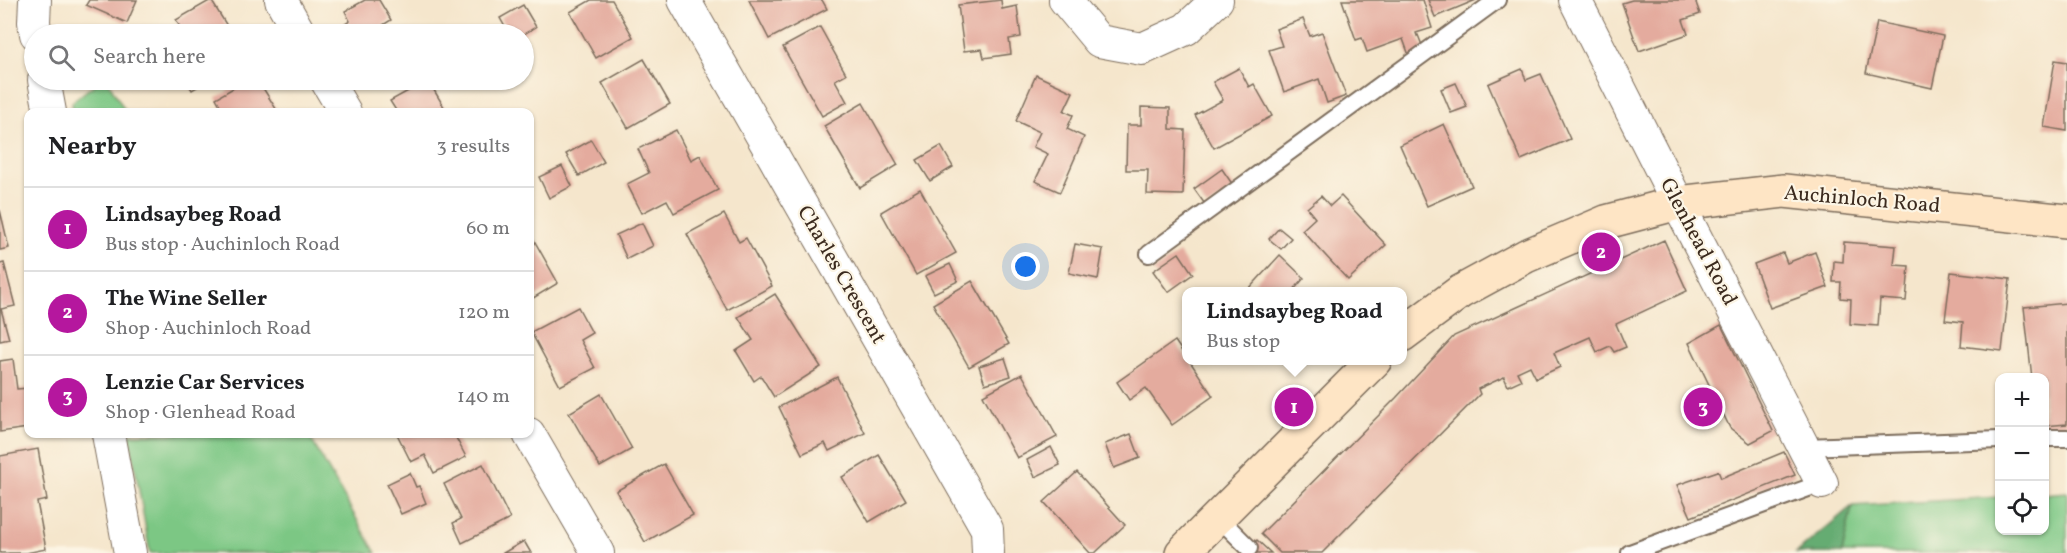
<!DOCTYPE html>
<meta charset="utf-8">
<style>
:root{--surface:#fff;--page:#f2f2f2;--text:#202124;--muted:#757577;--line:#e0e0e0;--accent:#b5179e}
body{margin:0;font-family:Vollkorn,serif;background:var(--page);color:var(--text)}
.controls{position:absolute;right:18px;bottom:18px;display:grid;overflow:hidden;border-radius:12px;box-shadow:0 2px 4px #0004}
.controls button{width:54px;height:54px;display:grid;place-items:center;padding:0;border:0;border-bottom:2px solid var(--line);background:var(--surface);color:var(--text);font:30px sans-serif}
.you{position:absolute;left:1026px;top:267px;width:21px;height:21px;margin:-15px;border:4px solid #fff;border-radius:50%;background:#1a73e8;box-shadow:0 0 0 9px #1a73e833}
.badge{display:grid;place-items:center;width:39px;height:39px;border-radius:50%;background:var(--accent);color:#fff;font-size:20px;font-weight:700}
.pin{position:absolute;translate:-50% -50%;border:3px solid #fff;box-shadow:0 2px 6px #0006}
.popup{position:absolute;left:1182px;top:287px;width:225px;height:78px;box-sizing:border-box;display:grid;place-content:center;border-radius:12px;background:var(--surface);filter:drop-shadow(0 2px 4px #0005);font-size:20px;white-space:nowrap;color:var(--muted)}
.popup b{font-size:22px;color:var(--text)}
.popup::after{content:'';position:absolute;left:50%;top:100%;margin-left:-12px;border:12px solid transparent;border-top-color:var(--surface)}
.list{margin:0;padding:0;list-style:none}
h2{display:flex;justify-content:space-between;align-items:center;height:78px;margin:0;padding:0 24px;font-size:26px}
h2 small{font-size:20px;font-weight:400;color:var(--muted)}
.list li{display:grid;grid-template-columns:39px 1fr auto;gap:18px;align-items:center;box-sizing:border-box;height:84px;padding:0 24px;border-top:2px solid var(--line)}
.list b{display:block;font-size:22px;white-space:nowrap}
.list p{margin:0;font-size:20px;white-space:nowrap;color:var(--muted)}
.list em{font-size:20px;font-style:normal;color:var(--muted)}
.icon{flex:none;width:33px;height:33px;fill:none;stroke:currentColor;stroke-width:2;stroke-linecap:round;stroke-linejoin:round}
.map{position:relative;flex:none;width:2067px;height:553px;overflow:hidden}
.search{position:absolute;background:var(--surface);box-shadow:0 2px 4px #0004;left:24px;top:24px;width:510px;height:66px;display:flex;align-items:center;gap:15px;box-sizing:border-box;padding:0 21px;border-radius:33px;color:var(--muted);font-size:22px}
.panel{position:absolute;background:var(--surface);box-shadow:0 2px 4px #0004;left:24px;top:108px;width:510px;height:330px;border-radius:12px}
.map>svg:first-child{display:block}
.green{fill:#7cc784;stroke:#5c7851;stroke-width:1.5}
.forest{fill:#65ac72;stroke:#506b48;stroke-width:1.5}
.building{fill:#e4ab9e}
.lines{fill:none;stroke-linecap:round;stroke-linejoin:round}
.lane-casing{stroke:#7c6c5b;stroke-width:20}
.street-casing{stroke:#7c6c5b;stroke-width:34}
.secondary-casing{stroke:#7c6c5b;stroke-width:36}
.lane{stroke:#fff;stroke-width:16}
.street{stroke:#fff;stroke-width:32}
.secondary{stroke:#fee5c5;stroke-width:33}
.labels{text-anchor:middle;dominant-baseline:central;stroke-width:4.5;stroke-linejoin:round;paint-order:stroke}
.street-label{font-size:21px;fill:#3b2a1e;stroke:#fcf5e5}
</style>
<div class="map">
<svg width="2067" height="553" viewBox="0 0 2067 553">
<rect width="100%" height="100%" fill="#fcf5e5"/>
<filter id="ink" filterUnits="userSpaceOnUse"><feTurbulence type="fractalNoise" baseFrequency=".0167" numOctaves="2"/><feDisplacementMap in="SourceGraphic" scale="12" xChannelSelector="R" yChannelSelector="G"/><feConvolveMatrix kernelMatrix="1 2 1 2 8 2 1 2 1" color-interpolation-filters="sRGB"/></filter>
<filter id="wash" filterUnits="userSpaceOnUse"><feTurbulence type="fractalNoise" baseFrequency=".008" numOctaves="4" result="noise"/><feDisplacementMap in="SourceGraphic" scale="24" xChannelSelector="R" yChannelSelector="G"/><feGaussianBlur stdDeviation="1.35" result="paint"/><feColorMatrix in="noise" values="0 0 0 0 0 0 0 0 0 0 0 0 0 0 0 0 0 1.4 0 .05"/><feComposite in="paint" operator="in"/></filter>
<g filter="url(#wash)">
<rect width="100%" height="100%" fill="#f5e6cc"/>
<g class="green">
<polygon points="100,80 107,80 126,112 73,112 72,102"/>
<polygon points="129,434 308,434 376,553 150,553"/>
<polygon points="2067,492 2067,553 1842,553 1852,506 1999,497 2000,530 2044,530 2045,494"/>
</g>
<polygon class="forest" points="1852,506 1842,553 1796,553"/>
<g id="blocks">
<g class="building">
<polygon points="89,0 137,0 127,23 86,5"/>
<polygon points="211,0 232,34 184,34 176,20"/>
<polygon points="365,0 379,0 391,20 383,25 388,34 342,34 339,28 350,21 345,11"/>
<polygon points="591,0 612,0 633,37 596,58 570,12"/>
<polygon points="749,0 822,0 827,9 769,39"/>
<polygon points="1001,0 1002,9 1017,6 1021,37 1009,39 1011,54 984,58 982,49 964,51 958,5"/>
<polygon points="1342,0 1423,0 1432,28 1416,33 1417,36 1418,35 1425,53 1410,58 1403,39 1367,52 1362,38 1356,40"/>
<polygon points="1428,0 1476,0 1435,17"/>
<polygon points="1632,0 1695,0 1700,14 1683,20 1688,34 1639,51 1622,3"/>
<polygon points="523,5 536,27 524,34 509,34 500,18"/>
<polygon points="1303,19 1310,36 1322,32 1346,96 1327,103 1319,79 1284,92 1269,50 1282,46 1276,29"/>
<polygon points="1877,22 1943,36 1932,88 1866,73"/>
<polygon points="820,27 846,74 835,80 847,102 822,116 783,47"/>
<polygon points="644,59 670,104 628,128 602,83"/>
<polygon points="2055,60 2067,62 2067,131 2044,127"/>
<polygon points="1239,68 1249,87 1254,84 1272,116 1214,148 1195,115 1223,100 1213,82"/>
<polygon points="1522,69 1526,80 1541,74 1570,139 1521,160 1488,84"/>
<polygon points="1036,75 1073,92 1064,111 1073,115 1067,129 1084,137 1060,192 1035,181 1048,154 1033,147 1040,132 1016,121"/>
<polygon points="186,80 209,80 192,90"/>
<polygon points="247,80 258,80 278,112 224,112 216,98"/>
<polygon points="428,80 447,112 397,112 390,101"/>
<polygon points="1456,83 1467,107 1451,113 1441,89"/>
<polygon points="863,103 898,165 860,188 824,126"/>
<polygon points="1141,107 1170,108 1170,129 1185,130 1183,195 1147,194 1148,170 1126,170 1127,125 1141,125"/>
<polygon points="1444,124 1472,186 1427,206 1400,145"/>
<polygon points="676,130 691,160 700,155 718,190 674,213 667,200 642,213 627,184 649,173 638,149"/>
<polygon points="591,140 604,162 579,176 566,154"/>
<polygon points="941,146 953,167 930,181 917,160"/>
<polygon points="562,166 572,186 549,198 539,177"/>
<polygon points="1222,169 1235,188 1207,207 1194,189"/>
<polygon points="920,189 956,253 916,275 881,212"/>
<polygon points="1321,196 1330,206 1341,196 1386,245 1348,280 1302,230 1315,218 1307,208"/>
<polygon points="0,210 9,248 0,250"/>
<polygon points="724,214 739,242 746,238 772,286 727,310 687,234"/>
<polygon points="642,223 653,246 627,259 616,235"/>
<polygon points="1279,228 1291,238 1281,249 1269,239"/>
<polygon points="530,233 558,283 530,300"/>
<polygon points="1664,240 1687,291 1616,324 1626,347 1614,352 1610,346 1597,352 1590,337 1554,353 1560,367 1536,378 1530,366 1517,372 1521,380 1508,386 1504,377 1478,389 1480,394 1322,553 1280,553 1261,534 1396,398 1454,336"/>
<polygon points="1844,242 1896,246 1894,265 1909,266 1906,301 1880,299 1878,326 1850,324 1851,299 1840,298 1841,282 1833,282 1834,261 1843,262"/>
<polygon points="1075,244 1103,249 1098,279 1069,273"/>
<polygon points="1815,252 1828,287 1770,308 1754,264 1783,253 1787,263"/>
<polygon points="1179,253 1193,274 1168,292 1153,271"/>
<polygon points="1280,255 1304,278 1292,292 1246,292"/>
<polygon points="4,263 15,306 1,309 9,339 0,341 0,264"/>
<polygon points="950,264 958,281 934,293 925,276"/>
<polygon points="1951,272 2010,279 2002,351 1961,346 1963,322 1945,320"/>
<polygon points="972,281 1009,344 969,367 933,304"/>
<polygon points="775,294 821,367 774,397 761,376 754,381 736,351 753,340 738,317"/>
<polygon points="2067,303 2067,424 2044,426 2044,378 2032,378 2024,307"/>
<polygon points="578,307 592,333 580,340 595,368 560,386 531,332"/>
<polygon points="1721,325 1773,431 1750,443 1730,428 1689,343"/>
<polygon points="1175,341 1186,357 1186,360 1189,360 1213,396 1172,425 1146,388 1129,400 1117,382"/>
<polygon points="1005,358 1011,376 985,384 979,366"/>
<polygon points="13,359 17,389 28,388 28,428 0,432 0,361"/>
<polygon points="1022,374 1057,437 1017,458 983,395"/>
<polygon points="837,377 865,433 829,451 825,443 802,454 779,407"/>
<polygon points="601,394 632,449 600,467 569,413"/>
<polygon points="397,434 454,434 466,457 434,473 425,455 411,462"/>
<polygon points="1131,434 1140,458 1114,468 1105,444"/>
<polygon points="1051,447 1060,465 1035,477 1027,460"/>
<polygon points="38,449 47,500 37,502 46,549 26,553 0,553 0,456"/>
<polygon points="1784,452 1795,475 1691,517 1677,485 1718,471 1721,478"/>
<polygon points="879,455 906,500 869,522 842,477"/>
<polygon points="483,464 510,519 462,543 453,523 461,519 444,484"/>
<polygon points="664,464 693,515 645,542 616,491"/>
<polygon points="1077,472 1125,525 1095,553 1090,553 1044,502"/>
<polygon points="410,473 416,487 419,486 426,503 401,514 387,484"/>
<polygon points="1257,540 1271,553 1244,553"/>
<polygon points="524,541 531,553 503,553"/>
</g>
</g>
</g>
<g filter="url(#ink)">
<use href="#blocks" fill-opacity="0" stroke="#7c6c5b" stroke-width="1.5"/>
<g class="lines">
<defs>
<g id="lane">
<polyline points="1149,254 1497,0"/>
<polyline points="2044,438 2067,438"/>
<polyline points="1804,447 2000,440"/>
<polyline points="1218,517 1249,548"/>
<polyline points="1630,553 1822,483"/>
</g>
<g id="street">
<polyline points="35,0 34,22 36,34"/>
<polyline points="281,0 300,34"/>
<polyline points="684,0 987,529 988,553"/>
<polyline points="1065,0 1099,41 1142,49 1186,29 1217,0"/>
<polyline points="1575,0 1678,203 1822,483"/>
<polyline points="44,80 50,112"/>
<polyline points="326,80 345,112"/>
<polyline points="108,434 130,553"/>
<polyline points="529,434 598,553"/>
</g>
<g id="secondary">
<polyline points="1402,335 1460,292 1526,256 1606,222 1678,203 1784,191 2067,221"/>
<polyline points="1182,553 1375,360"/>
</g>
</defs>
<use href="#lane" class="lane-casing"/>
<use href="#street" class="street-casing"/>
<use href="#secondary" class="secondary-casing"/>
<use href="#lane" class="lane"/>
<use href="#street" class="street"/>
<use href="#secondary" class="secondary"/>
</g>
</g>
<g class="labels">
<g class="street-label">
<text transform="translate(1862 200) rotate(5)">Auchinloch Road</text>
<text transform="translate(1698 242) rotate(62)">Glenhead Road</text>
<text transform="translate(841 275) rotate(60)">Charles Crescent</text>
</g>
</g>
</svg>
<div class="controls">
<button>+</button>
<button>−</button>
<button><svg class="icon" aria-label="locate" viewBox="0 0 24 24"><circle cx="12" cy="12" r="6"/><path d="M12 2v4M12 18v4M2 12h4M18 12h4"/></svg></button>
</div>
<div class="you"></div>
<div class="pin badge" style="left:1294px;top:407px">1</div>
<div class="popup"><b>Lindsaybeg Road</b>Bus stop</div>
<div class="pin badge" style="left:1601px;top:252px">2</div>
<div class="pin badge" style="left:1703px;top:407px">3</div>
<div class="search"><svg class="icon" aria-label="search" viewBox="0 0 24 24"><circle cx="10" cy="10" r="6"/><path d="M15 15l6 6"/></svg>Search here</div>
<section class="panel">
<h2>Nearby<small>3 results</small></h2>
<ul class="list">
<li><span class="badge">1</span><div><b>Lindsaybeg Road</b><p>Bus stop · Auchinloch Road</p></div><em>60 m</em></li>
<li><span class="badge">2</span><div><b>The Wine Seller</b><p>Shop · Auchinloch Road</p></div><em>120 m</em></li>
<li><span class="badge">3</span><div><b>Lenzie Car Services</b><p>Shop · Glenhead Road</p></div><em>140 m</em></li>
</ul>
</section>
</div>
